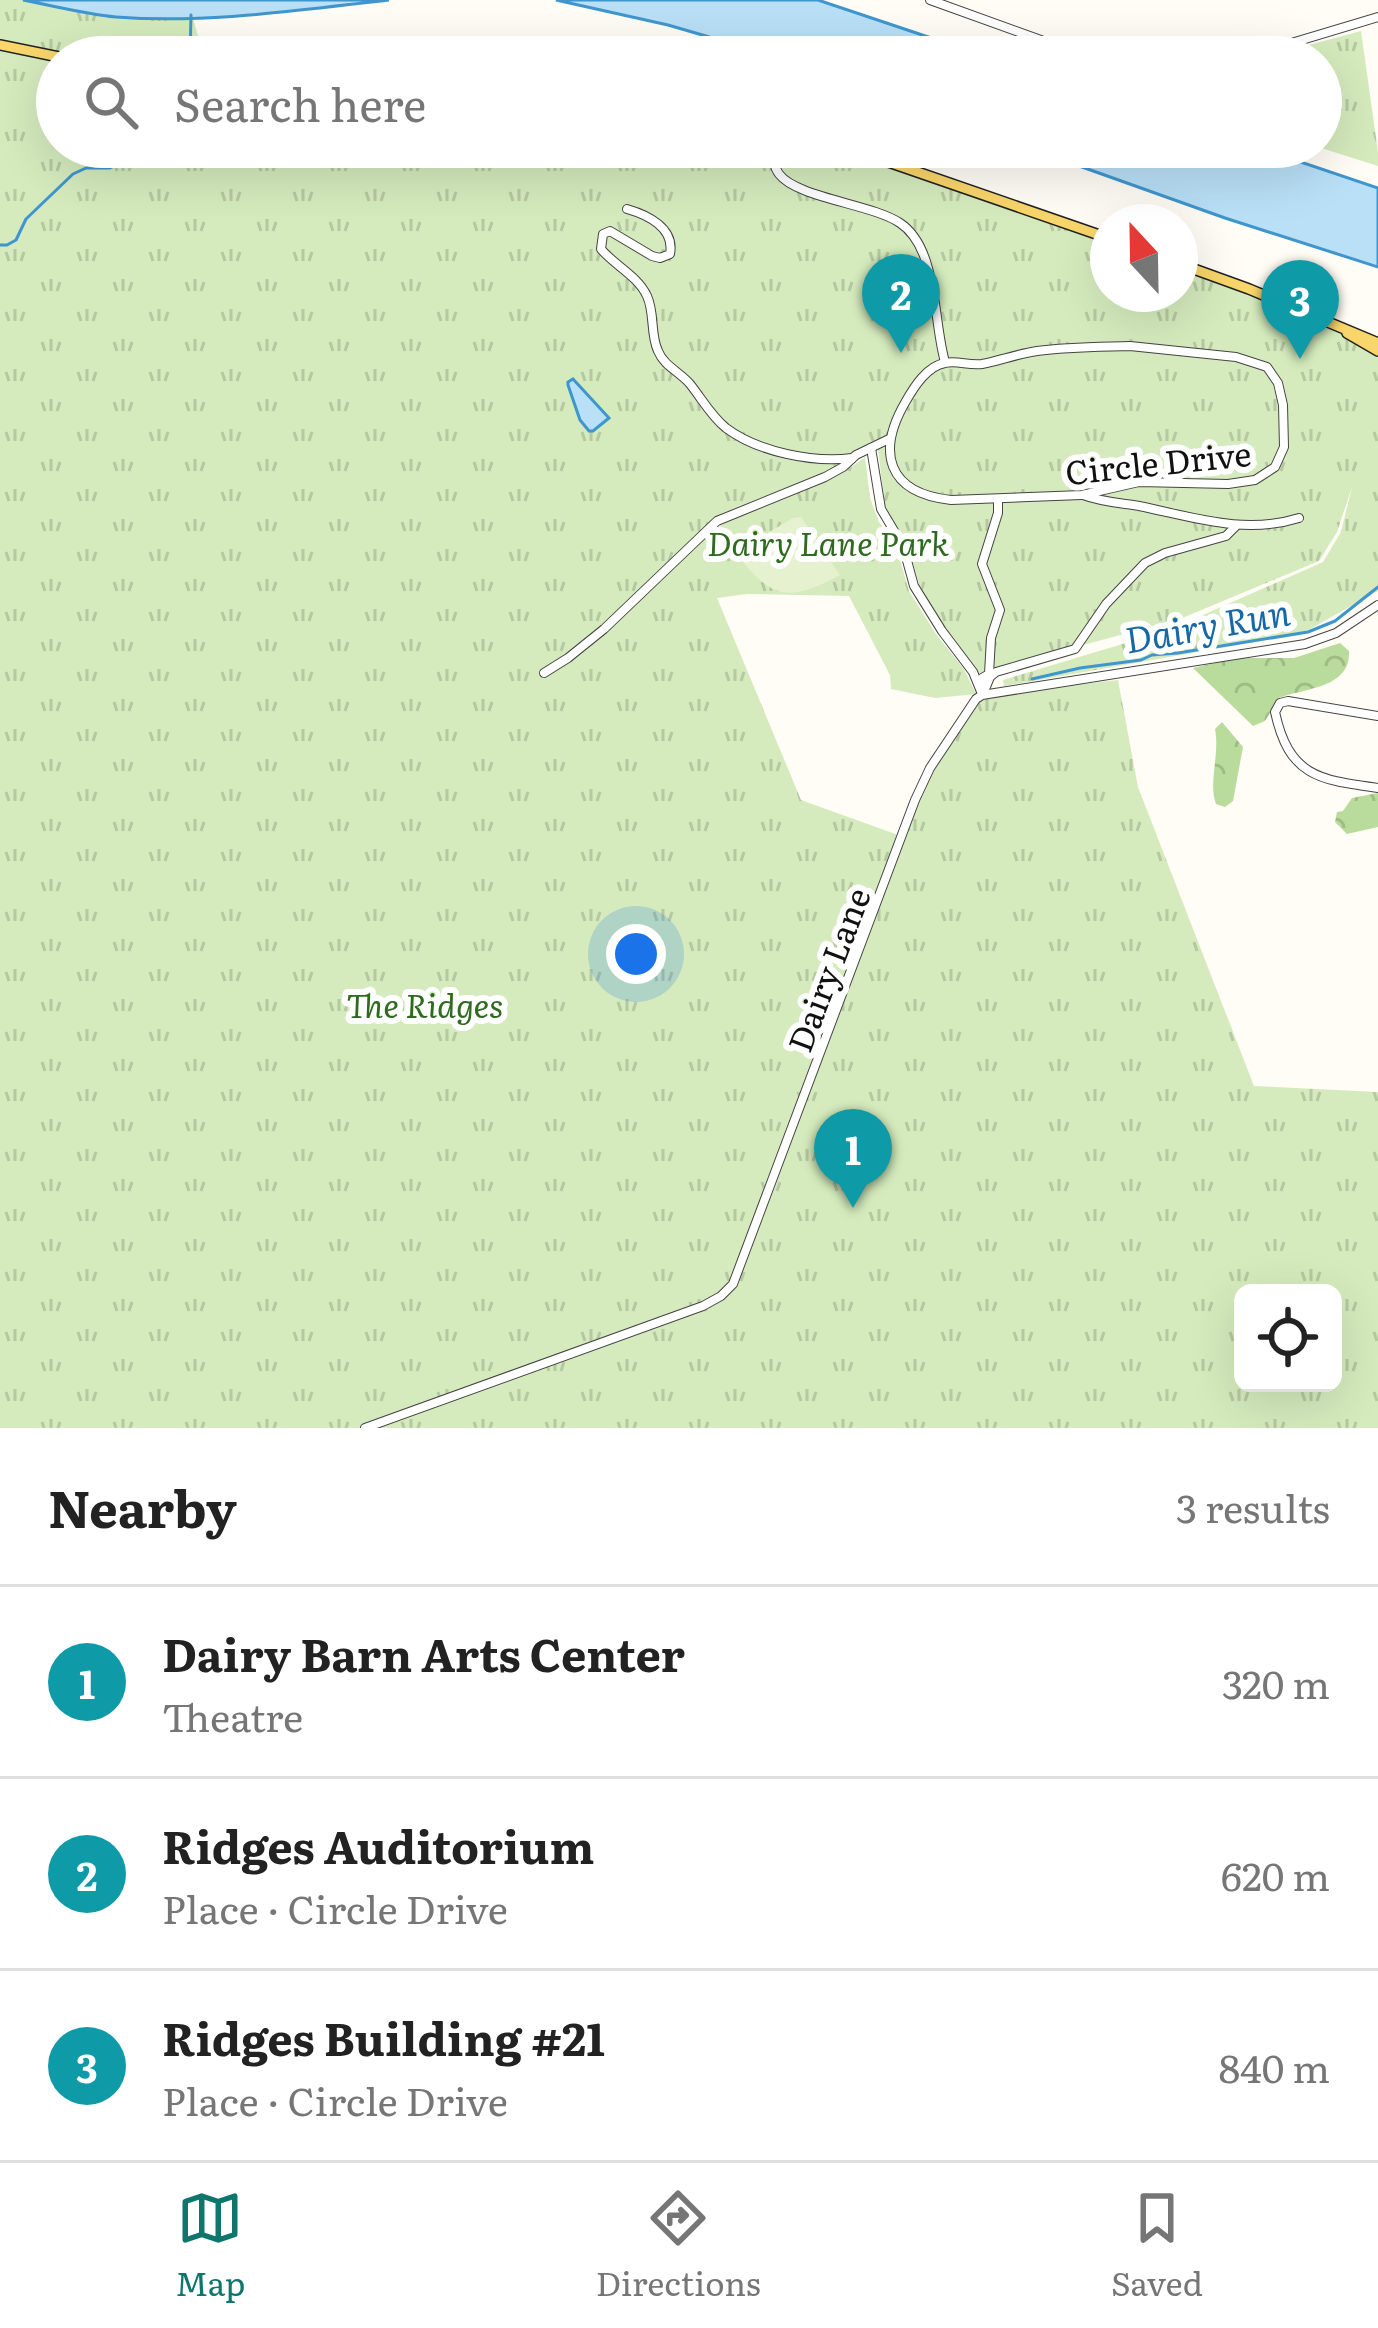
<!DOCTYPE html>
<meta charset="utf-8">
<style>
:root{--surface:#fff;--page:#f2f2f2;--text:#222;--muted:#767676;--line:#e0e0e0;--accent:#0f766e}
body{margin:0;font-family:Literata,serif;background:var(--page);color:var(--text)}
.controls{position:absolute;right:36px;bottom:36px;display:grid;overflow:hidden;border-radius:18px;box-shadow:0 12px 48px #0002}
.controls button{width:108px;height:108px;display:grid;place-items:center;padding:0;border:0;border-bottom:3px solid var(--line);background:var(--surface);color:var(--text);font:60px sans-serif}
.compass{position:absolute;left:1090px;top:204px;width:108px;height:108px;border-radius:50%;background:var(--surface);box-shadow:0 12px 48px #0002;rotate:338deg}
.you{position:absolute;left:636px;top:954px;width:42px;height:42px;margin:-30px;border:9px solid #fff;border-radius:50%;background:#1a73e8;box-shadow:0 0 0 18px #1a73e833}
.badge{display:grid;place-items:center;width:78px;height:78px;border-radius:50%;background:var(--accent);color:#fff;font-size:39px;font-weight:700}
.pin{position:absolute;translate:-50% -99px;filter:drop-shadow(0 3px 6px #0008)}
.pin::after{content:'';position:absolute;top:63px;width:42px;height:36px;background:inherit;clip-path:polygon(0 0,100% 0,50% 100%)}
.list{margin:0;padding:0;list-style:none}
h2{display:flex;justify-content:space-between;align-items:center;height:156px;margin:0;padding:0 48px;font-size:51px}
h2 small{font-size:39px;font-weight:400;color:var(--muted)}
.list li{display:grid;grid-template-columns:78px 1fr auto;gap:36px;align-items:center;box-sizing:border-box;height:192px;padding:0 48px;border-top:3px solid var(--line)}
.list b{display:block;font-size:45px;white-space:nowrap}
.list p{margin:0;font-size:39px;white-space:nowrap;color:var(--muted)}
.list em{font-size:39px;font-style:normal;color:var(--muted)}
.icon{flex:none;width:66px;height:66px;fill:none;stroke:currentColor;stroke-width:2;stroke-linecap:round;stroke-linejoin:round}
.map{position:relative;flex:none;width:1378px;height:1428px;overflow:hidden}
.search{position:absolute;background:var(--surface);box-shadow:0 12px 48px #0002;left:36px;right:36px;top:36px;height:132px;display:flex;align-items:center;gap:30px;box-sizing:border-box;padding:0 42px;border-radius:66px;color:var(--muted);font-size:45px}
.sheet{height:732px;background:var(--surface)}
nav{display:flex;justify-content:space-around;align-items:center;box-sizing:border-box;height:168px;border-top:3px solid var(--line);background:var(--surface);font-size:33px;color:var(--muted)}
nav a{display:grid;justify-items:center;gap:6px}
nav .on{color:var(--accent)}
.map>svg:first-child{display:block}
.forest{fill:url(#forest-crowns)}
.park{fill:url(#park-tufts);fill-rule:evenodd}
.pitch{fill:#e6f2cf}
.water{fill:#b9e0f7;stroke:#3f96cf;stroke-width:3}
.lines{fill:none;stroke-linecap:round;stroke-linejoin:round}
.stream{stroke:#3f96cf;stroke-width:3}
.minor-casing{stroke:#444;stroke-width:10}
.major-casing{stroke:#222;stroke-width:12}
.minor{stroke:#fff;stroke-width:8}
.major{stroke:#f9d66b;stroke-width:9}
.labels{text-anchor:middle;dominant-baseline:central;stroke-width:12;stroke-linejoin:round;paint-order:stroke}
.street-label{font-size:33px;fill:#111;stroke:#fff}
.park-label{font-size:33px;font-style:italic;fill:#2f6b1f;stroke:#fff}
.water-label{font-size:36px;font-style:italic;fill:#1768a6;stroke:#fff}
</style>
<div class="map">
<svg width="1378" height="1428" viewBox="0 0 1378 1428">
<defs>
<pattern id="forest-crowns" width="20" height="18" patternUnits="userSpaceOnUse" patternTransform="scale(3)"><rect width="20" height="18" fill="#b9dc9c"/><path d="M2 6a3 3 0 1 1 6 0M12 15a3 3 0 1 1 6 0" fill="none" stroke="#9ebc85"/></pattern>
<pattern id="park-tufts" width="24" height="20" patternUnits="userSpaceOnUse" patternTransform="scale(3)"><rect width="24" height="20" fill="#d5ebbd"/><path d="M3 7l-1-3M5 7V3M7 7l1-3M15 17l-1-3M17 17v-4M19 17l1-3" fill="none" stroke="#b6c8a1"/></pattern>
</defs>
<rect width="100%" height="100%" fill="#fffdf5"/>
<g class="forest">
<path d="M1340 643 1349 651C1351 688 1306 688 1279 698L1265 721 1253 726 1193 668 1237 658H1294Z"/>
<path d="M1222 722 1243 747 1233 801 1225 807 1216 804C1208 784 1220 754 1215 729Z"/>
<polygon points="1378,793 1378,827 1347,834 1335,822 1337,812 1343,811 1352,798"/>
</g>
<g class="park">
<path d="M0 0H23L117 17 193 18 204 57H57V147H845L1108 238V294H1180V264L1313 314 1378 351V591L1301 634 1004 686 1003 680 1169 630 1323 562 1341 532 1352 487 1337 532 1319 561 1180 619 979 673 945 629 919 584 908 545 885 507 878 449C858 453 853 462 836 470 793 490 739 501 707 535 754 499 818 495 865 457L870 498 879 522 896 546 909 591 936 634 964 669 976 694 935 698 891 689 890 675 849 596 747 594 717 598 801 800 901 836 928 771 982 695 1118 680 1138 787 1254 1086 1378 1092V1428H0ZM1243 1293H1333V1383H1243Z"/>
<polygon points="1361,31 1378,152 1378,166 1318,147 1321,147 1321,57 1264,57"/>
</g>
<path class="pitch" d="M801 517 840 575C786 604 771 598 735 552L793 518Z"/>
<g class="water">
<path d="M23 0H389C299 10 208 24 116 17 85 14 54 6 23 0Z"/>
<polygon points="556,0 818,0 988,57 778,57 668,25"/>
<polygon points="1026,147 1256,147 1378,188 1378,267 1225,218"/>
<polygon points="573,379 609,418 593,431 589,431 580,420 568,385 568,382"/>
</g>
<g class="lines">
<g class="stream">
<polyline points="190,56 191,15"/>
<polyline points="0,245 7,245 16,240 26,219 73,174 86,168 110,168 143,153 150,147"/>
<polyline points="1032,679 1080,668 1141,660 1152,655 1178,653 1308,632 1335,621 1378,587"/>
</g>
<defs>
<g id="minor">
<polyline points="930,0 1088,57"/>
<polyline points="1245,57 1378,17"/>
<path d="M773 147C773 157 773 166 779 174 797 198 872 204 900 223 938 248 933 321 945 362"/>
<path d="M627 209C648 215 675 228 670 254L660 258 652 256 610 231 603 234 601 249C614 265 638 276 647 296 655 313 650 334 658 351 664 366 680 372 690 384 702 399 711 416 726 428 758 452 813 463 852 458"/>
<path d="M1130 346 1236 357 1267 367 1278 383 1283 405 1284 447 1275 467 1255 480 1228 484 1139 482 1082 495 951 500C887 493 876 452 906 401 914 387 927 366 945 363 957 360 969 366 982 364 1001 360 1018 354 1037 351 1068 347 1099 347 1130 346Z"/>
<polyline points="871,448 881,509 903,546 914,586 942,631 973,672 982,694"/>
<path d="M1083 495C1102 502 1120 503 1139 506 1193 517 1245 535 1299 518"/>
<polyline points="544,673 568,658 604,629 717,521 825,477 843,467 856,455 889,439"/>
<polyline points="982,688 982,678 989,674 991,638 1000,610 982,564 998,513 998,499"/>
<polyline points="983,694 990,677 996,672 1075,649 1106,604 1145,563 1165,553 1226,536 1236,526"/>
<path d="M1378 716 1288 701 1280 703 1275 712C1289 777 1320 780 1378 788"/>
<polyline points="365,1428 703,1306 721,1296 733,1284 915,800 930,768 976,699 982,695 1305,644 1336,633 1378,605"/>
</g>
<g id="major">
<polyline points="0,45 59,57"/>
<path d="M355 57C425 46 492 46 561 57"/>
<polyline points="845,147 1108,238"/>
<polyline points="1180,264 1249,289 1378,343"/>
<polyline points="1347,333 1378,351"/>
</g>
</defs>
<use href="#minor" class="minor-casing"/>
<use href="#major" class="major-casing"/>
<use href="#minor" class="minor"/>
<use href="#major" class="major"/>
</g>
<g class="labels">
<g class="street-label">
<text transform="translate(1158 461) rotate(-6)">Circle Drive</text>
<text transform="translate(827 969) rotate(-69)">Dairy Lane</text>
</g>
<g class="park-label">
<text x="828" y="541">Dairy Lane Park</text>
<text x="425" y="1003">The Ridges</text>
</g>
<g class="water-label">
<text transform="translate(1207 624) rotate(-10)">Dairy Run</text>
</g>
</g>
</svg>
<div class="controls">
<button><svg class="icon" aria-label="locate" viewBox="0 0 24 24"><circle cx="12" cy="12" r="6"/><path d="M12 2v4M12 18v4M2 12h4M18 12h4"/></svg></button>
</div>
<svg class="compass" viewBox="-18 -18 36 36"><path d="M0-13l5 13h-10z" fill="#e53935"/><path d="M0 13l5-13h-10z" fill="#767676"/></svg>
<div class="you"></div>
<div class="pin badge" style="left:853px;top:1208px;background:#0f9aa8">1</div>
<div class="pin badge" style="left:901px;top:353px;background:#0f9aa8">2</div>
<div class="pin badge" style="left:1300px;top:359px;background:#0f9aa8">3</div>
<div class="search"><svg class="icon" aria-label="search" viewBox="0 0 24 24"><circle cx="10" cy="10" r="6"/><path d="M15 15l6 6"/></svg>Search here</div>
</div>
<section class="sheet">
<h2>Nearby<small>3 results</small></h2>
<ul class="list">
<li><span class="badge" style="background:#0f9aa8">1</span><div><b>Dairy Barn Arts Center</b><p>Theatre</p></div><em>320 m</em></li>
<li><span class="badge" style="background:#0f9aa8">2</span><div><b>Ridges Auditorium</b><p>Place · Circle Drive</p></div><em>620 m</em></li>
<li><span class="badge" style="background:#0f9aa8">3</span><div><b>Ridges Building #21</b><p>Place · Circle Drive</p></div><em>840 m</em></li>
</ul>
</section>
<nav>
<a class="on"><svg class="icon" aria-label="map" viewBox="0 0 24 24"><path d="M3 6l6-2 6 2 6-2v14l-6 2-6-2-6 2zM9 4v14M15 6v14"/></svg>Map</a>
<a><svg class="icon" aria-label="directions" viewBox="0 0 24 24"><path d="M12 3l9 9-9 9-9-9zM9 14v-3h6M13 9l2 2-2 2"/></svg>Directions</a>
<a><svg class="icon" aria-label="saved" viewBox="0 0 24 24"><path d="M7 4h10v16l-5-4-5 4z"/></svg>Saved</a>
</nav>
